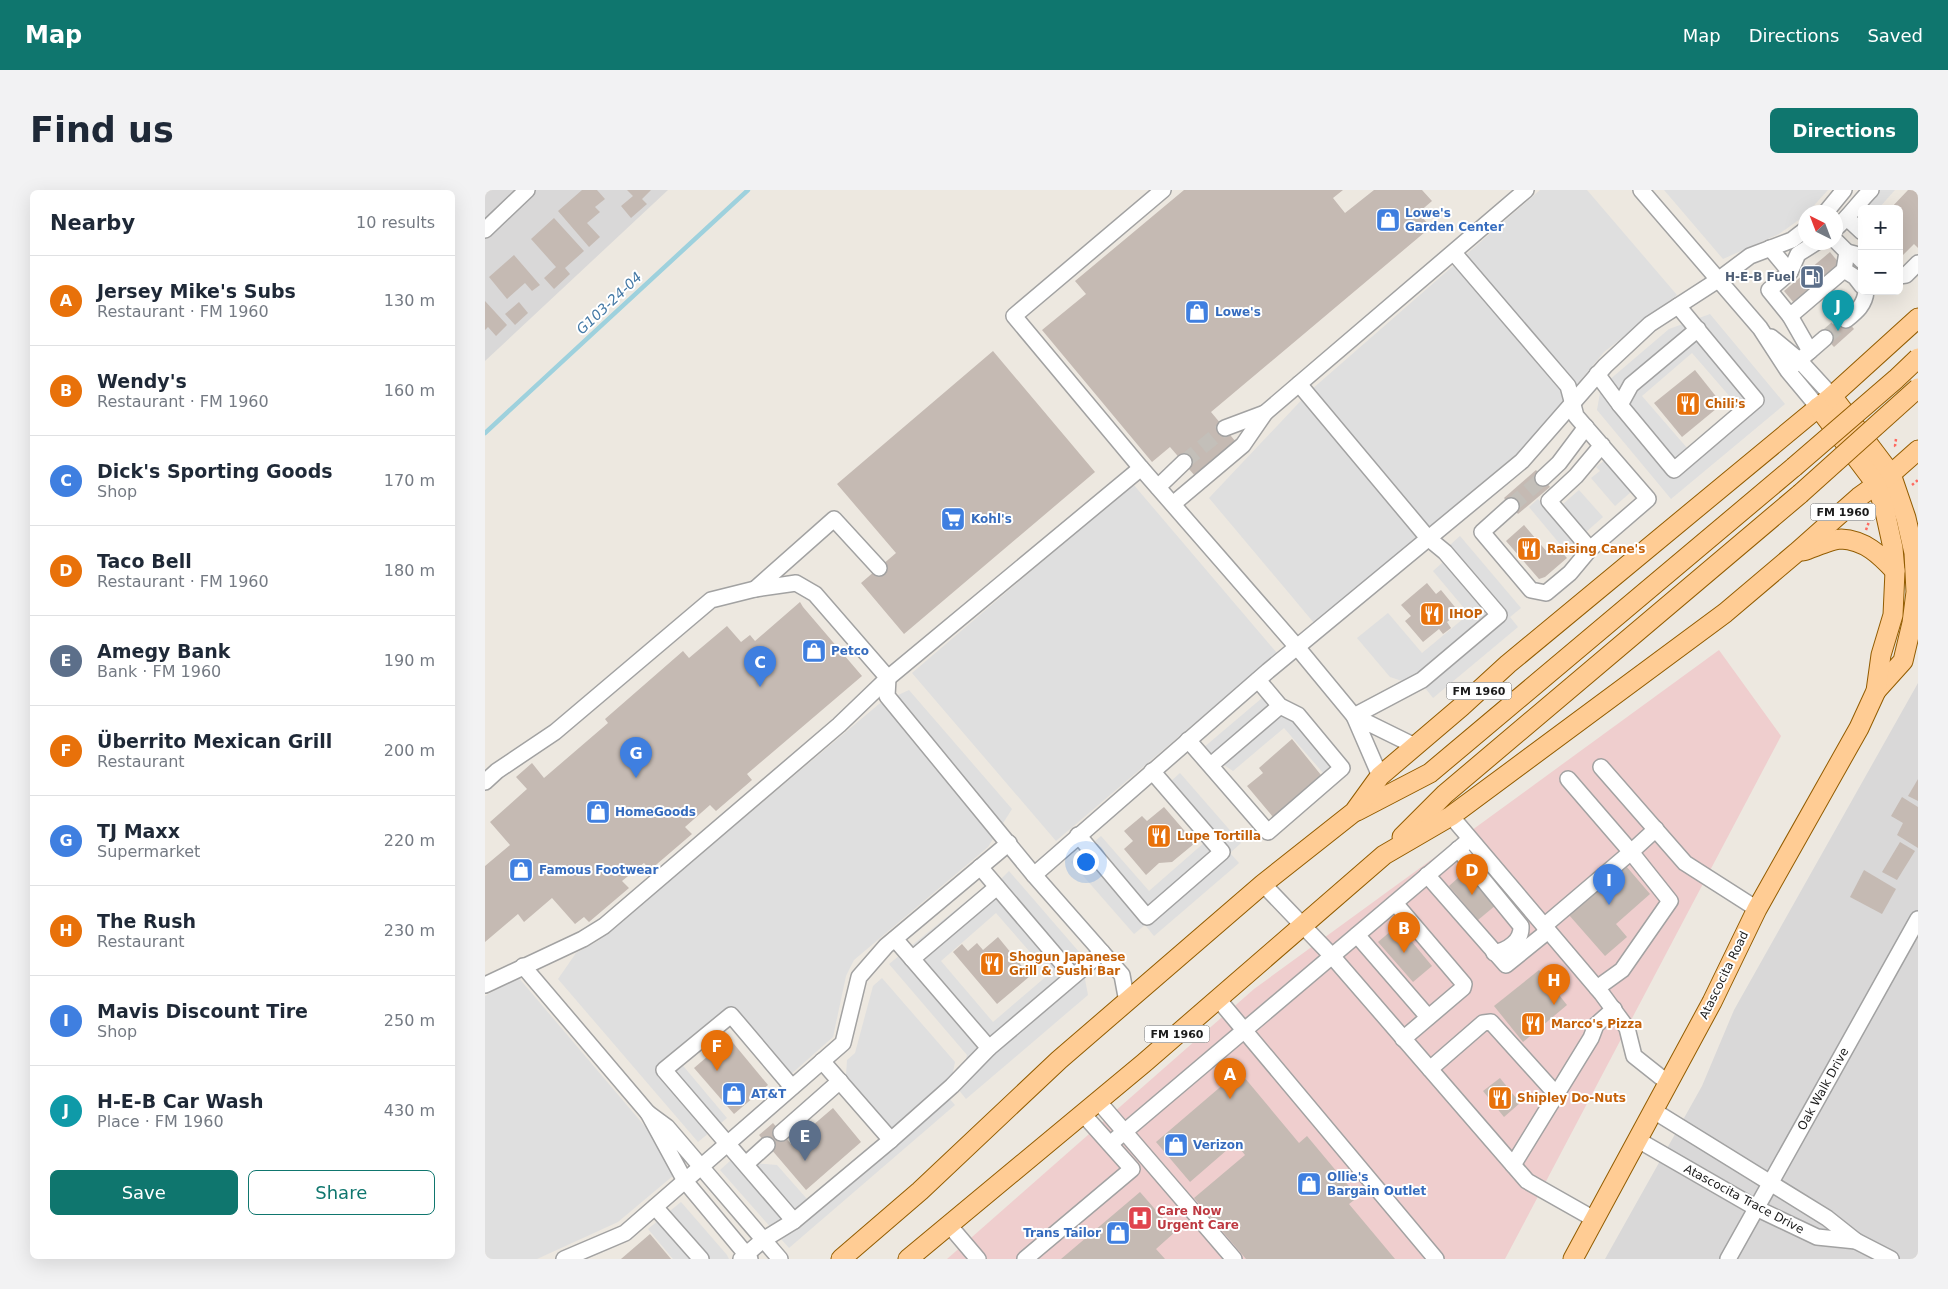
<!DOCTYPE html>
<meta charset="utf-8">
<style>
:root{--surface:#fff;--page:#f2f2f3;--text:#1f2937;--muted:#747a83;--line:#e0e1e3;--accent:#0f766e}
body{margin:0;font-family:"DejaVu Sans",sans-serif;background:var(--page);color:var(--text)}
.controls{position:absolute;right:15px;top:15px;display:grid;overflow:hidden;border-radius:8px;box-shadow:0 5px 20px #0002}
.controls button{width:45px;height:45px;display:grid;place-items:center;padding:0;border:0;border-bottom:1px solid var(--line);background:var(--surface);color:var(--text);font:25px sans-serif}
.compass{position:absolute;left:1313px;top:15px;width:45px;height:45px;border-radius:50%;background:var(--surface);box-shadow:0 5px 20px #0002;rotate:318deg}
.you{position:absolute;left:600px;top:671px;width:18px;height:18px;margin:-12px;border:4px solid #fff;border-radius:50%;background:#1a73e8;box-shadow:0 0 0 8px #1a73e833}
.badge{display:grid;place-items:center;width:32px;height:32px;border-radius:50%;background:var(--accent);color:#fff;font-size:16px;font-weight:700}
.pin{position:absolute;translate:-50% -41px;filter:drop-shadow(0 1px 2px #0008)}
.pin::after{content:'';position:absolute;top:26px;width:18px;height:15px;background:inherit;clip-path:polygon(0 0,100% 0,50% 100%)}
.list{margin:0;padding:0;list-style:none}
h2{display:flex;justify-content:space-between;align-items:center;height:65px;margin:0;padding:0 20px;font-size:21px}
h2 small{font-size:16px;font-weight:400;color:var(--muted)}
.list li{display:grid;grid-template-columns:32px 1fr auto;gap:15px;align-items:center;box-sizing:border-box;height:90px;padding:0 20px;border-top:1px solid var(--line)}
.list b{display:block;font-size:19px;white-space:nowrap}
.list p{margin:0;font-size:16px;white-space:nowrap;color:var(--muted)}
.list em{font-size:16px;font-style:normal;color:var(--muted)}
.actions{display:flex;gap:10px;padding:15px 20px}
.actions a{flex:1;padding:11px 0;border:1px solid var(--accent);border-radius:8px;text-align:center;font-size:18px;color:var(--accent)}
.actions .main{background:var(--accent);color:#fff}
.map{position:relative;flex:none;width:1433px;height:1069px;overflow:hidden;border-radius:8px}
header{display:flex;align-items:center;gap:30px;box-sizing:border-box;height:70px;padding:0 25px;background:var(--accent);color:#fff}
header strong{font-size:24px}
nav{display:flex;gap:28px;margin-inline-start:auto;font-size:18px}
.intro{display:flex;align-items:center;justify-content:space-between;box-sizing:border-box;height:120px;padding:0 30px}
h1{margin:0;font-size:35px}
.button{padding:12px 22px;border-radius:8px;background:var(--accent);color:#fff;font-size:18px;font-weight:700}
main{display:flex;gap:30px;padding:0 30px}
aside{flex:1;background:var(--surface);border-radius:8px;box-shadow:0 5px 20px #0002}
.map>svg:first-child{display:block}
.residential{fill:#d9d8d8}
.commercial{fill:#efcece}
.parking{fill:#dfdfdf;fill-rule:evenodd}
.lines{fill:none;stroke-linecap:round;stroke-linejoin:round}
.stream{stroke:#9ed1dd;stroke-width:4.5}
.building{fill:#c5bab3}
.minor-tunnel{stroke:#c3bfb9;stroke-width:15;stroke-dasharray:15 8;stroke-linecap:butt}
.minor-casing{stroke:#a2a2a2;stroke-width:18}
.major-casing{stroke:#925c00;stroke-width:21}
.path{stroke:#fe6a60;stroke-width:2.5;stroke-dasharray:2.5 2.5;stroke-linecap:butt}
.minor{stroke:#fff;stroke-width:15}
.major{stroke:#ffcc94;stroke-width:19}
.major-bridge-casing{stroke:#925c00;stroke-width:21;stroke-linecap:butt}
.major-bridge{stroke:#ffcc94;stroke-width:19}
.labels{text-anchor:middle;dominant-baseline:central;stroke-width:4;stroke-linejoin:round;paint-order:stroke}
.shield{fill:#fff;stroke:#5f5f5f;stroke-width:1}
.shield-label{font-size:11px;font-weight:bold;fill:#1b1b1b}
.shop-label{font-size:12px;font-weight:bold;fill:#366cbe;stroke:#fff;text-anchor:start}
.service-label{font-size:12px;font-weight:bold;fill:#4e5e75;stroke:#fff;text-anchor:end}
.food-label{font-size:12px;font-weight:bold;fill:#c56008;stroke:#fff;text-anchor:start}
.street-label{font-size:12px;fill:#1b1b1b;stroke:#fff}
.health-label{font-size:12px;font-weight:bold;fill:#be3a42;stroke:#fff;text-anchor:start}
.water-label{font-size:14px;font-style:italic;fill:#4378a5;stroke:#fff}
</style>
<header>
<strong>Map</strong>
<nav><a>Map</a><a>Directions</a><a>Saved</a></nav>
</header>
<div class="intro"><h1>Find us</h1><a class="button">Directions</a></div>
<main>
<aside>
<h2>Nearby<small>10 results</small></h2>
<ul class="list">
<li><span class="badge" style="background:#e8710a">A</span><div><b>Jersey Mike's Subs</b><p>Restaurant · FM 1960</p></div><em>130 m</em></li>
<li><span class="badge" style="background:#e8710a">B</span><div><b>Wendy's</b><p>Restaurant · FM 1960</p></div><em>160 m</em></li>
<li><span class="badge" style="background:#3f7fe0">C</span><div><b>Dick's Sporting Goods</b><p>Shop</p></div><em>170 m</em></li>
<li><span class="badge" style="background:#e8710a">D</span><div><b>Taco Bell</b><p>Restaurant · FM 1960</p></div><em>180 m</em></li>
<li><span class="badge" style="background:#5c6f8a">E</span><div><b>Amegy Bank</b><p>Bank · FM 1960</p></div><em>190 m</em></li>
<li><span class="badge" style="background:#e8710a">F</span><div><b>Überrito Mexican Grill</b><p>Restaurant</p></div><em>200 m</em></li>
<li><span class="badge" style="background:#3f7fe0">G</span><div><b>TJ Maxx</b><p>Supermarket</p></div><em>220 m</em></li>
<li><span class="badge" style="background:#e8710a">H</span><div><b>The Rush</b><p>Restaurant</p></div><em>230 m</em></li>
<li><span class="badge" style="background:#3f7fe0">I</span><div><b>Mavis Discount Tire</b><p>Shop</p></div><em>250 m</em></li>
<li><span class="badge" style="background:#0f9aa8">J</span><div><b>H-E-B Car Wash</b><p>Place · FM 1960</p></div><em>430 m</em></li>
</ul>
<div class="actions"><a class="main">Save</a><a>Share</a></div>
</aside>
<div class="map">
<svg width="1433" height="1069" viewBox="0 0 1433 1069">
<rect width="100%" height="100%" fill="#ede8e0"/>
<g class="residential">
<polygon points="0,0 183,0 0,171"/>
<polygon points="1433,493 1433,1069 1120,1069 1217,896 1249,820"/>
</g>
<polygon class="commercial" points="1234,460 1296,546 1020,1069 462,1069 769,799"/>
<g class="parking">
<polygon points="1055,0 1102,0 1192,105 1119,162 1041,256 829,433 724,308 826,200"/>
<polygon points="1179,0 1343,0 1323,22 1320,22 1318,27 1294,44 1238,69"/>
<polygon points="1393,0 1410,0 1393,19 1383,19 1379,16"/>
<path d="M1225 124 1300 214 1186 309 1112 220 1116 197 1184 139ZM1207 163 1253 216 1203 259 1157 206Z"/>
<polygon points="1120,270 1147,301 1130,316 1106,288 1115,281 1111,277"/>
<polygon points="648,294 792,463 571,651 427,483"/>
<polygon points="1094,300 1118,327 1101,342 1078,314"/>
<polygon points="1053,309 1094,357 1084,365 1044,317"/>
<polygon points="975,346 1036,418 1025,427 1033,437 948,508 941,499 905,487 872,448 903,423 937,463 984,424 948,381 957,373 965,355"/>
<polygon points="424,500 527,619 503,657 369,770 361,786 348,847 304,886 245,817 189,865 242,928 213,952 73,789 91,763 113,751 394,514"/>
<polygon points="777,508 807,525 849,575 839,584 799,538 748,581 725,566 718,558"/>
<polygon points="695,583 756,653 745,663 754,673 669,746 660,735 649,744 586,672 616,646 664,701 728,645 684,593"/>
<path d="M524 681 595 763 603 805 481 909 473 899 482 865 404 774 500 696 515 690ZM511 723 564 784 508 832 456 771Z"/>
<polygon points="33,787 169,947 189,985 133,1032 52,1069 0,1069 0,806"/>
<polygon points="397,788 470,872 463,907 470,915 304,1058 235,980 245,971 292,975 322,1009 398,945 360,901 362,870 370,863 388,796"/>
<polygon points="196,1012 242,1065 244,1069 188,1069 163,1039"/>
</g>
<g class="lines">
<polyline class="stream" points="0,243 263,0"/>
</g>
<g class="building">
<polygon points="97,0 112,0 120,9 110,17 115,22 102,33 115,47 104,57 73,21"/>
<polygon points="142,0 166,0 157,9 162,14 146,28 136,16 148,6"/>
<polygon points="699,0 858,0 848,8 860,23 889,0 937,0 947,11 933,23 946,37 726,222 751,252 710,286 685,257 667,272 557,140 601,104 590,91"/>
<polygon points="1423,0 1429,0 1433,4 1433,58 1429,54 1418,65 1414,61 1414,19 1405,19"/>
<polygon points="69,28 99,61 80,78 85,84 69,99 59,88 71,77 46,49"/>
<polygon points="1345,62 1354,73 1309,113 1299,101"/>
<polygon points="29,65 55,95 47,101 40,93 22,109 4,87"/>
<polygon points="0,111 22,135 11,146 3,137 0,140"/>
<polygon points="34,112 43,123 30,135 20,124"/>
<polygon points="1358,126 1369,139 1349,157 1337,144"/>
<polygon points="508,161 610,282 419,444 376,393 411,363 352,294"/>
<polygon points="1210,180 1237,214 1197,247 1169,213"/>
<polygon points="1051,280 1065,297 1033,324 1019,308"/>
<polygon points="1039,335 1063,363 1071,356 1082,368 1060,387 1054,389 1021,351"/>
<polygon points="942,393 951,404 956,400 974,422 962,432 966,438 958,444 954,439 938,452 920,431 926,426 916,415"/>
<polygon points="315,412 318,417 377,486 262,584 267,590 231,621 225,615 200,637 207,644 165,680 159,673 137,691 144,698 104,732 99,727 90,734 67,708 39,732 33,724 0,752 0,676 25,655 5,632 42,599 31,587 47,573 59,588 123,533 120,529 198,461 204,468 242,436 256,452 265,445 270,451"/>
<polygon points="807,549 836,585 788,627 762,596 778,583 774,578"/>
<polygon points="1433,589 1433,611 1423,606"/>
<polygon points="1417,607 1433,617 1433,658 1412,645 1418,633 1406,626"/>
<polygon points="679,617 710,653 687,672 674,673 661,685 639,659 648,651 639,641 657,626 662,631"/>
<polygon points="1415,652 1430,661 1412,690 1397,682"/>
<polygon points="1141,676 1165,704 1131,734 1142,747 1120,766 1084,725"/>
<polygon points="982,680 1011,715 993,730 964,696"/>
<polygon points="1379,680 1411,699 1397,724 1365,707"/>
<polygon points="913,735 947,776 928,792 893,752"/>
<polygon points="513,747 545,786 512,814 468,762 477,754 483,761 492,753 498,760"/>
<polygon points="1054,780 1082,815 1038,852 1009,816"/>
<polygon points="244,848 283,895 249,924 209,878"/>
<polygon points="754,881 814,953 822,946 873,1007 864,1014 910,1069 761,1069 709,1008 760,965 750,953 705,992 671,952"/>
<polygon points="1015,888 1035,913 1019,927 998,901"/>
<polygon points="348,918 376,952 321,1000 274,945 288,933 306,954"/>
<polygon points="655,1002 690,1042 671,1059 680,1069 576,1069"/>
<polygon points="165,1044 186,1069 136,1069"/>
</g>
<g class="lines">
<g class="minor-tunnel">
<polyline points="1340,148 1361,130"/>
<polyline points="699,272 740,238"/>
<polyline points="1026,316 1058,288"/>
</g>
<defs>
<g id="minor">
<polyline points="1156,0 1275,138 1303,181 1333,217"/>
<polyline points="1341,22 1359,0"/>
<polyline points="1363,29 1377,42"/>
<path d="M1350 39C1364 27 1373 13 1386 0"/>
<polyline points="0,40 42,0"/>
<polyline points="1285,58 1305,82 1284,100 1305,126 1359,80 1362,62 1350,50"/>
<polyline points="1362,62 1370,64 1377,71"/>
<polyline points="969,63 1083,196 1091,226 1163,309 1105,359 1064,311 1091,286 1117,255"/>
<polyline points="1359,80 1370,87 1377,96"/>
<polyline points="1305,82 1313,64 1332,52"/>
<polyline points="1414,86 1421,85 1433,73"/>
<polyline points="1193,116 1271,210 1189,280 1135,215 1146,195 1213,139"/>
<polyline points="1305,126 1325,161 1308,176"/>
<path d="M1361 130C1371 122 1380 115 1381 101"/>
<polyline points="1286,147 1314,170 1347,206"/>
<polyline points="1325,161 1340,148"/>
<polyline points="1112,184 1135,215"/>
<polyline points="740,238 780,223"/>
<polyline points="656,278 529,126 678,0"/>
<polyline points="1058,288 1074,273 1101,237"/>
<polyline points="673,297 699,272"/>
<polyline points="688,314 758,255 780,223 1041,0"/>
<polyline points="1026,316 997,342 1046,400 1061,403 1085,383 1105,359"/>
<polyline points="270,399 349,329 394,378"/>
<polyline points="703,550 783,642 857,578 813,525 795,516 773,490"/>
<polyline points="726,575 795,516"/>
<polyline points="1116,577 1200,673 1272,719"/>
<polyline points="895,586 869,526 930,556"/>
<polyline points="0,592 12,581 70,542 226,410 270,399 311,393 330,404 403,488 402,506 549,685 637,785 642,812"/>
<polyline points="966,626 1117,804 1142,838 1149,866 1183,893"/>
<polyline points="593,645 662,727 737,662 667,581"/>
<path d="M973 659 1036 736C1037 751 1023 760 1009 763"/>
<polyline points="495,677 588,786"/>
<polyline points="549,685 783,481 1037,271 1120,176 1165,134 1233,90 1265,66 1307,50 1320,40"/>
<polyline points="942,685 1021,775 1063,741"/>
<polyline points="778,694 847,766 1042,991 1109,1029"/>
<polyline points="910,713 979,794 978,798 918,849"/>
<polyline points="1059,736 1146,662 1083,589"/>
<polyline points="872,745 943,827"/>
<polyline points="410,749 504,858"/>
<polyline points="427,769 512,697"/>
<polyline points="38,776 163,923"/>
<polyline points="0,795 98,749 119,736 354,535 403,488 656,278 812,457 869,526 937,490 1014,425 960,362 943,348 814,194"/>
<polyline points="1112,798 1137,780 1185,711 1146,662 1171,639"/>
<polyline points="733,809 951,1069"/>
<polyline points="337,871 406,950"/>
<polyline points="945,879 998,833 1006,832 1071,904"/>
<polyline points="307,897 246,825 179,880 309,1031"/>
<polyline points="613,911 749,1069"/>
<polyline points="1169,921 1342,1028 1371,1051 1406,1069"/>
<polyline points="296,943 355,891"/>
<polyline points="1153,950 1271,1018 1332,1047 1371,1051"/>
<polyline points="625,954 984,650"/>
<polyline points="261,974 282,955"/>
<polyline points="1028,975 1106,848 1111,835 1129,819"/>
<polyline points="170,1017 216,1069"/>
<polyline points="464,1035 493,1069"/>
<polyline points="79,1069 140,1043 358,853 374,787 401,756 524,653"/>
<polyline points="256,1069 278,1050 309,1031 406,950 467,896 504,858 617,762"/>
<polyline points="265,1069 200,991 163,923 182,937 295,1069"/>
<polyline points="540,1069 647,979 598,924"/>
<polyline points="1243,1069 1433,729"/>
</g>
<g id="major">
<polyline points="1347,206 1406,284 1421,328 1429,363 1431,402 1427,433 1418,471 1391,501"/>
<path d="M1318 361C1328 358 1347 349 1356 349 1380 350 1395 365 1410 381"/>
<polyline points="872,621 945,583 1309,277"/>
<polyline points="917,647 960,604 1315,304"/>
<polyline points="356,1069 435,1001 574,870 778,694 869,622 895,586 976,517 1023,474 1347,206 1433,128"/>
<polyline points="423,1069 659,873 899,665 966,626 1240,423 1312,362 1374,307 1406,284 1433,260"/>
<polyline points="1088,1069 1227,812 1272,719 1374,538 1391,501 1396,465 1408,425 1410,381 1408,358 1399,317 1391,294 1333,217"/>
</g>
</defs>
<use href="#minor" class="minor-casing"/>
<use href="#major" class="major-casing"/>
<g class="path">
<polyline points="1411,249 1410,256 1412,258"/>
<polyline points="1427,295 1433,290"/>
<polyline points="1381,340 1385,329"/>
</g>
<use href="#minor" class="minor"/>
<use href="#major" class="major"/>
<defs>
<g id="major-bridge">
<polyline points="1309,277 1411,189 1433,168"/>
<polyline points="1315,304 1433,198"/>
</g>
</defs>
<use href="#major-bridge" class="major-bridge-casing"/>
<use href="#major-bridge" class="major-bridge"/>
</g>
<defs>
<symbol id="shop-square" viewBox="-11 -11 22 22"><rect x="-9" y="-9" width="18" height="18" rx="4" fill="#3f7fe0" stroke="#fff"/><path d="M-5-2.5h2.3a2.7 3.5 0 0 1 5.4 0H5L5.5 6h-11ZM-1.5-2.5h3a1.5 2.3 0 0 0-3 0Z" fill="#fff"/></symbol>
<symbol id="fuel-square" viewBox="-11 -11 22 22"><rect x="-9" y="-9" width="18" height="18" rx="4" fill="#5c6f8a" stroke="#fff"/><path d="M-5.5-6h7V0h2V4h1.3V-2.5L3-4.5l.8-.8L6-3V5H2.5V1h-1V6h-7ZM-4.2-4.7v3.2H.2V-4.7Z" fill="#fff"/></symbol>
<symbol id="restaurant-square" viewBox="-11 -11 22 22"><rect x="-9" y="-9" width="18" height="18" rx="4" fill="#e8710a" stroke="#fff"/><path d="M-5-6h1v4h1v-4h1v4h1v-4h1v5L-1.5 .5V6h-2V.5L-5-1ZM5-6V6H3V1.5H1.5Q1.5-4 5-6Z" fill="#fff"/></symbol>
<symbol id="supermarket-square" viewBox="-11 -11 22 22"><rect x="-9" y="-9" width="18" height="18" rx="4" fill="#3f7fe0" stroke="#fff"/><path d="M-6-5.5h2.5l.6 2H6L4.5 2H-2.5L-4.4-4H-6ZM-1.5 3.2a1.3 1.3 0 1 0 .1 0ZM3 3.2a1.3 1.3 0 1 0 .1 0Z" fill="#fff"/></symbol>
<symbol id="hospital-square" viewBox="-11 -11 22 22"><rect x="-9" y="-9" width="18" height="18" rx="4" fill="#e0444e" stroke="#fff"/><path d="M-5-5h3v3.5h4V-5h3V5h-3V1.5h-4V5h-3Z" fill="#fff"/></symbol>
</defs>
<g fill-rule="evenodd">
<use href="#shop-square" x="889" y="16" width="28" height="28"/>
<use href="#fuel-square" x="1313" y="73" width="28" height="28"/>
<use href="#shop-square" x="698" y="108" width="28" height="28"/>
<use href="#restaurant-square" x="1189" y="200" width="28" height="28"/>
<use href="#supermarket-square" x="454" y="315" width="28" height="28"/>
<use href="#restaurant-square" x="1030" y="345" width="28" height="28"/>
<use href="#restaurant-square" x="933" y="410" width="28" height="28"/>
<use href="#shop-square" x="315" y="447" width="28" height="28"/>
<use href="#shop-square" x="99" y="608" width="28" height="28"/>
<use href="#restaurant-square" x="660" y="632" width="28" height="28"/>
<use href="#shop-square" x="22" y="666" width="28" height="28"/>
<use href="#restaurant-square" x="493" y="760" width="28" height="28"/>
<use href="#restaurant-square" x="1034" y="820" width="28" height="28"/>
<use href="#shop-square" x="235" y="890" width="28" height="28"/>
<use href="#restaurant-square" x="1001" y="894" width="28" height="28"/>
<use href="#shop-square" x="677" y="941" width="28" height="28"/>
<use href="#shop-square" x="810" y="980" width="28" height="28"/>
<use href="#hospital-square" x="641" y="1014" width="28" height="28"/>
<use href="#shop-square" x="619" y="1029" width="28" height="28"/>
</g>
<g class="labels">
<g class="shield">
<rect x="1325.5" y="313.5" width="65" height="17" rx="4"/>
<rect x="961.5" y="492.5" width="65" height="17" rx="4"/>
<rect x="659.5" y="835.5" width="65" height="17" rx="4"/>
</g>
<g class="shield-label">
<text x="1358" y="322">FM 1960</text>
<text x="994" y="501">FM 1960</text>
<text x="692" y="844">FM 1960</text>
</g>
<g class="shop-label">
<text x="920" y="23">Lowe's<tspan x="920" dy="14">Garden Center</tspan></text>
<text x="730" y="122">Lowe's</text>
<text x="486" y="329">Kohl's</text>
<text x="346" y="461">Petco</text>
<text x="130" y="622">HomeGoods</text>
<text x="54" y="680">Famous Footwear</text>
<text x="266" y="904">AT&amp;T</text>
<text x="708" y="955">Verizon</text>
<text x="842" y="987">Ollie's<tspan x="842" dy="14">Bargain Outlet</tspan></text>
<text x="616" y="1043" text-anchor="end">Trans Tailor</text>
</g>
<g class="service-label">
<text x="1310" y="87">H-E-B Fuel</text>
</g>
<g class="food-label">
<text x="1220" y="214">Chili's</text>
<text x="1062" y="359">Raising Cane's</text>
<text x="964" y="424">IHOP</text>
<text x="692" y="646">Lupe Tortilla</text>
<text x="524" y="767">Shogun Japanese<tspan x="524" dy="14">Grill &amp; Sushi Bar</tspan></text>
<text x="1066" y="834">Marco's Pizza</text>
<text x="1032" y="908">Shipley Do-Nuts</text>
</g>
<g class="street-label">
<text transform="translate(1239 785) rotate(-64)">Atascocita Road</text>
<text transform="translate(1338 899) rotate(-61)">Oak Walk Drive</text>
<text transform="translate(1259 1009) rotate(28)">Atascocita Trace Drive</text>
</g>
<g class="health-label">
<text x="672" y="1021">Care Now<tspan x="672" dy="14">Urgent Care</tspan></text>
</g>
<g class="water-label">
<text transform="translate(124 113) rotate(-43)">G103-24-04</text>
</g>
</g>
</svg>
<div class="controls">
<button>+</button>
<button>−</button>
</div>
<svg class="compass" viewBox="-18 -18 36 36"><path d="M0-13l5 13h-10z" fill="#e53935"/><path d="M0 13l5-13h-10z" fill="#747a83"/></svg>
<div class="you"></div>
<div class="pin badge" style="left:745px;top:909px;background:#e8710a">A</div>
<div class="pin badge" style="left:919px;top:763px;background:#e8710a">B</div>
<div class="pin badge" style="left:275px;top:497px;background:#3f7fe0">C</div>
<div class="pin badge" style="left:987px;top:705px;background:#e8710a">D</div>
<div class="pin badge" style="left:320px;top:971px;background:#5c6f8a">E</div>
<div class="pin badge" style="left:232px;top:881px;background:#e8710a">F</div>
<div class="pin badge" style="left:151px;top:588px;background:#3f7fe0">G</div>
<div class="pin badge" style="left:1069px;top:815px;background:#e8710a">H</div>
<div class="pin badge" style="left:1124px;top:715px;background:#3f7fe0">I</div>
<div class="pin badge" style="left:1353px;top:141px;background:#0f9aa8">J</div>
</div>
</main>
